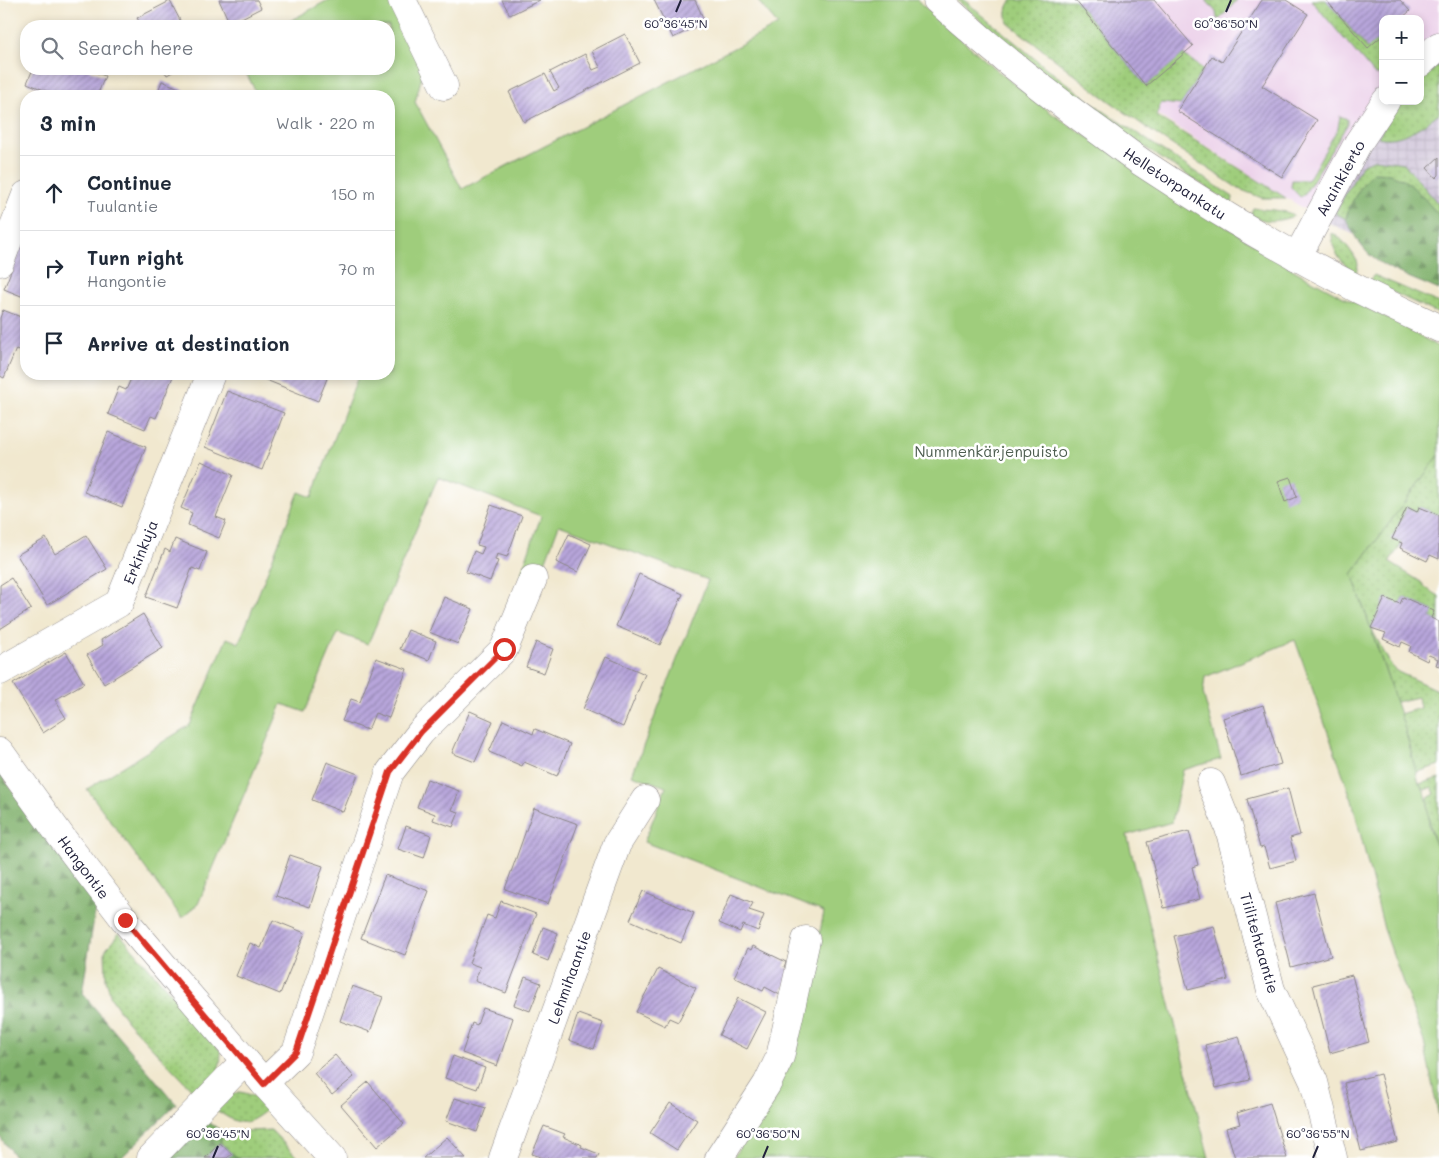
<!DOCTYPE html>
<meta charset="utf-8">
<style>
:root{--surface:#fff;--page:#f2f2f3;--text:#1f2937;--muted:#747a83;--line:#e0e1e3}
body{margin:0;font-family:Mali,sans-serif;background:var(--page);color:var(--text)}
.controls{position:absolute;right:15px;top:15px;display:grid;overflow:hidden;border-radius:10px;box-shadow:0 2px 8px #0003}
.controls button{width:45px;height:45px;display:grid;place-items:center;padding:0;border:0;border-bottom:1px solid var(--line);background:var(--surface);color:var(--text);font:25px sans-serif}
.stop{position:absolute;width:15px;height:15px;margin:-11px;border:4px solid #d93025;border-radius:50%;background:#fff}
.stop.end{background:#d93025;border-color:#fff;box-shadow:0 1px 5px #0008}
.list{margin:0;padding:0;list-style:none}
h2{display:flex;justify-content:space-between;align-items:center;height:65px;margin:0;padding:0 20px;font-size:21px}
h2 small{font-size:16px;font-weight:400;color:var(--muted)}
.list li{display:grid;grid-template-columns:32px 1fr auto;gap:15px;align-items:center;box-sizing:border-box;height:75px;padding:0 20px;border-top:1px solid var(--line)}
.list b{display:block;font-size:19px;white-space:nowrap}
.list p{margin:0;font-size:16px;white-space:nowrap;color:var(--muted)}
.list em{font-size:16px;font-style:normal;color:var(--muted)}
.icon{flex:none;width:28px;height:28px;fill:none;stroke:currentColor;stroke-width:2;stroke-linecap:round;stroke-linejoin:round}
.map{position:relative;flex:none;width:1439px;height:1158px;overflow:hidden}
.search{position:absolute;background:var(--surface);box-shadow:0 2px 8px #0003;left:20px;top:20px;width:375px;height:55px;display:flex;align-items:center;gap:12px;box-sizing:border-box;padding:0 18px;border-radius:20px;color:var(--muted);font-size:19px}
.panel{position:absolute;background:var(--surface);box-shadow:0 2px 8px #0003;left:20px;top:90px;width:375px;height:290px;border-radius:20px}
.map>svg:first-child{display:block}
.built{fill:#ecd1ea}
.industrial{fill:url(#industrial-grid)}
.grass{fill:url(#grass-dots);stroke:#60785b}
.forest{fill:url(#forest-firs);stroke:#506953}
.park{fill:#9fcd7b;stroke:#60785b}
.building{fill:url(#building-hatch)}
.lines{fill:none;stroke-linecap:round;stroke-linejoin:round}
.minor-casing{stroke:#8a8585;stroke-width:29}
.minor{stroke:#fff;stroke-width:28}
.route{stroke:#d93025;stroke-width:6}
.ticks{fill:none;stroke:#22223b;stroke-width:2}
.labels{text-anchor:middle;dominant-baseline:central;stroke-width:5;stroke-linejoin:round;paint-order:stroke}
.street-label{font-size:15px;fill:#22223b;stroke:#fff}
.park-label{font-size:15px;fill:#4e5e51;stroke:#fff}
.ticks-label{font-size:12px;text-anchor:middle;fill:#22223b;stroke:#fff;stroke-width:5;stroke-linejoin:round;paint-order:stroke}
</style>
<div class="map">
<svg width="1439" height="1158" viewBox="0 0 1439 1158">
<defs>
<pattern id="industrial-grid" width="8" height="8" patternUnits="userSpaceOnUse" patternTransform="scale(1.25)"><rect width="8" height="8" fill="#cbbfd5"/><path d="M0 4h8M4 0v8" fill="none" stroke="#aea4b8"/></pattern>
<pattern id="grass-dots" width="8" height="8" patternUnits="userSpaceOnUse" patternTransform="scale(1.25)"><rect width="8" height="8" fill="#9fcd7b"/><path d="M2 2h.1M6 6h.1" fill="none" stroke="#89b06b" stroke-width="1.8" stroke-linecap="round"/></pattern>
<pattern id="forest-firs" width="22" height="20" patternUnits="userSpaceOnUse" patternTransform="scale(1.25)"><rect width="22" height="20" fill="#7fb06b"/><path d="M5 1l3.5 6h-7zM16 11l3.5 6h-7z" fill="#688f59"/></pattern>
<pattern id="building-hatch" width="6" height="6" patternUnits="userSpaceOnUse" patternTransform="scale(1.25)"><rect width="6" height="6" fill="#b8a6db"/><path d="M-1 1l2-2M0 6l6-6M5 7l2-2" fill="none" stroke="#9587b3"/></pattern>
</defs>
<rect width="100%" height="100%" fill="#fff"/>
<filter id="ink" filterUnits="userSpaceOnUse"><feTurbulence type="fractalNoise" baseFrequency=".02" numOctaves="2"/><feDisplacementMap in="SourceGraphic" scale="10" xChannelSelector="R" yChannelSelector="G"/><feConvolveMatrix kernelMatrix="1 2 1 2 8 2 1 2 1" color-interpolation-filters="sRGB"/></filter>
<filter id="wash" filterUnits="userSpaceOnUse"><feTurbulence type="fractalNoise" baseFrequency=".0096" numOctaves="4" result="noise"/><feDisplacementMap in="SourceGraphic" scale="20" xChannelSelector="R" yChannelSelector="G"/><feGaussianBlur stdDeviation="1.12" result="paint"/><feColorMatrix in="noise" values="0 0 0 0 0 0 0 0 0 0 0 0 0 0 0 0 0 1.4 0 .05"/><feComposite in="paint" operator="in"/></filter>
<g filter="url(#wash)">
<rect width="100%" height="100%" fill="#f1e8cf"/>
<polygon class="built" points="1013,0 1439,0 1439,46 1420,63 1420,19 1383,19 1383,101 1318,218 1099,77"/>
<polygon class="industrial" points="1439,46 1439,259 1372,243 1318,218 1386,101 1420,101 1420,63"/>
<g class="grass">
<path d="M957 0H964L1046 68 1105 112 1233 197 1232 204C1197 181 1161 159 1127 135 1068 93 1011 48 957 0Z"/>
<path d="M1012 0H1075L1146 86 1183 54 1203 69 1181 105 1161 103 1156 116 1286 198H1262L1239 189 1154 133 1101 95 1008 23C1006 14 1006 7 1012 0Z"/>
<polygon points="1206,0 1237,0 1220,19 1217,19 1216,12"/>
<polygon points="1311,0 1326,0 1367,48 1383,35 1383,72 1379,75 1375,75"/>
<path d="M1439 64V113C1423 126 1400 143 1378 137L1392 114 1403 101H1420V82Z"/>
<polygon points="1340,116 1347,119 1347,125 1307,190 1304,195 1300,197 1291,187 1292,180 1308,180 1338,128"/>
<polygon points="1375,159 1404,163 1439,205 1439,215 1400,177 1349,206 1346,219 1335,213 1362,165"/>
<path d="M1253 208C1264 210 1287 209 1294 216 1277 222 1266 223 1250 215Z"/>
<path d="M1332 233C1341 236 1352 252 1357 261 1359 265 1357 269 1356 273 1340 263 1332 251 1332 233Z"/>
<polygon points="1374,275 1439,303 1439,314 1369,281"/>
<path d="M1439 455V515L1420 507 1417 512 1407 507 1392 539 1402 543C1399 550 1393 555 1389 562L1421 582 1426 588 1439 596V622L1431 618 1434 611 1403 597 1400 604 1371 628 1391 665 1398 672 1439 691 1437 696 1439 697V765L1415 773 1412 753 1400 714 1420 708 1418 697 1396 702 1352 574Z"/>
<path d="M1439 778V851C1431 832 1427 818 1428 798L1435 794 1432 787 1425 790 1419 784Z"/>
<path d="M119 933 220 1050C224 1069 211 1082 198 1096L127 1021 111 998 106 979 105 951Z"/>
<path d="M239 1092C252 1093 259 1100 269 1108 244 1129 239 1125 213 1108L229 1096Z"/>
<polygon points="271,1130 298,1158 239,1158 232,1154 220,1143 223,1132"/>
</g>
<g class="forest">
<path d="M1373 172C1407 172 1418 193 1439 215V290C1417 280 1391 272 1372 257 1361 248 1352 232 1346 219 1351 200 1360 187 1373 172Z"/>
<polygon points="0,773 96,906 82,993 176,1104 121,1158 16,1158 0,1137"/>
<polygon points="204,1119 223,1132 220,1143 232,1154 239,1158 165,1158"/>
</g>
<path class="park" d="M328 0H391L425 65 415 102 462 189 778 25 757 0H917L994 68 1054 115 1297 272 1343 297 1394 321 1439 347V455L1352 574 1404 726 1419 784C1432 798 1426 812 1430 829 1432 836 1436 844 1439 851V1118L1424 1042 1384 929 1352 800 1295 640 1205 677 1203 693 1221 759 1183 770 1172 822 1127 835 1209 1158H733L794 1058 824 912 644 842 666 787 632 775 708 580 559 525 538 581 521 574 541 516 438 477 368 644 338 633 305 712 282 704 198 904 182 918 87 789 190 725 227 638 239 643 299 492 312 497 359 374H389V96H258L244 69H389V26H281Z"/>
<g id="blocks">
<g class="building">
<polygon points="219,0 257,0 261,8 230,24"/>
<polygon points="502,0 540,0 510,15"/>
<polygon points="654,0 695,0 705,22 673,38"/>
<polygon points="1075,0 1154,0 1193,46 1146,86"/>
<polygon points="1262,0 1286,0 1308,14 1262,86 1317,120 1282,177 1177,111 1212,56 1222,62"/>
<polygon points="1326,0 1400,0 1410,11 1401,19 1383,19 1383,35 1368,48"/>
<polygon points="170,1 183,26 142,26 137,18"/>
<polygon points="625,34 640,63 524,122 509,92 545,74 554,91 559,88 550,72 585,54 593,70 600,67 592,51"/>
<polygon points="33,69 87,69 105,76 97,96 58,96 27,83"/>
<polygon points="163,69 178,69 167,75"/>
<polygon points="162,81 198,96 156,96"/>
<polygon points="1439,157 1439,175 1436,178 1427,168"/>
<polygon points="26,233 26,298 4,289"/>
<polygon points="3,310 26,319 26,337 21,351 16,349 4,378 0,376 0,318"/>
<polygon points="133,374 174,374 156,418 151,416 145,429 108,414 119,387 126,390"/>
<polygon points="263,374 322,374 328,376 318,401 261,378"/>
<polygon points="227,391 284,413 262,470 205,447"/>
<polygon points="108,432 146,447 122,507 84,492"/>
<polygon points="201,461 233,475 216,517 226,521 219,538 188,525 192,513 181,508"/>
<polygon points="1290,477 1297,497 1285,502 1278,481"/>
<polygon points="491,505 522,516 507,557 497,554 495,560 498,561 490,581 466,572 474,551 481,554 484,547 477,545"/>
<polygon points="1407,507 1417,512 1419,507 1439,515 1439,559 1430,555 1427,561 1400,548 1402,543 1392,539"/>
<polygon points="569,534 591,544 578,572 556,562"/>
<polygon points="86,535 107,569 47,605 17,555 46,538 55,554"/>
<polygon points="175,539 207,552 200,571 192,568 177,608 146,597 165,549 170,552"/>
<polygon points="639,574 683,594 660,645 616,626"/>
<polygon points="11,578 31,609 0,629 0,585"/>
<polygon points="444,597 473,609 458,644 429,632"/>
<polygon points="1403,597 1434,611 1431,618 1439,622 1439,666 1436,665 1438,659 1429,655 1427,661 1409,652 1411,646 1402,642 1400,647 1383,639 1386,633 1371,628 1385,598 1400,604"/>
<polygon points="143,614 163,648 104,684 87,655 103,645 101,640"/>
<polygon points="408,630 436,641 429,660 400,649"/>
<polygon points="536,642 553,649 544,673 526,667"/>
<polygon points="66,652 84,683 55,700 66,718 43,733 13,684"/>
<polygon points="606,657 645,674 623,727 583,709"/>
<polygon points="376,658 407,669 389,718 375,713 368,730 342,721 351,699 360,702"/>
<polygon points="1263,705 1281,764 1241,776 1223,718"/>
<polygon points="470,711 493,721 475,762 452,753"/>
<polygon points="503,720 533,734 535,729 570,744 557,776 524,762 522,766 489,752"/>
<polygon points="327,762 358,774 343,812 312,800"/>
<polygon points="427,779 459,791 452,810 459,812 453,827 433,820 435,814 417,807"/>
<polygon points="1288,788 1300,835 1290,838 1296,861 1270,868 1264,847 1260,848 1247,799"/>
<polygon points="534,808 578,824 548,904 505,889"/>
<polygon points="406,826 431,835 424,858 398,849"/>
<polygon points="1189,831 1198,865 1192,867 1200,899 1164,908 1147,842"/>
<polygon points="290,855 323,866 310,907 276,896"/>
<polygon points="385,875 429,891 405,955 361,938"/>
<polygon points="643,891 694,913 681,943 630,920"/>
<polygon points="1314,893 1331,956 1291,967 1275,903"/>
<polygon points="731,894 753,903 749,910 764,915 758,931 743,925 740,932 719,923"/>
<polygon points="501,901 536,914 506,993 475,981 480,967 469,963 487,915 495,918"/>
<polygon points="273,920 305,933 280,994 236,976 250,943 261,948"/>
<polygon points="1214,926 1228,980 1188,990 1174,936"/>
<polygon points="543,927 558,933 548,961 533,955"/>
<polygon points="753,946 786,962 784,967 792,970 780,995 765,987 763,991 734,977 748,948 751,950"/>
<polygon points="658,969 696,988 678,1022 669,1018 665,1026 636,1012"/>
<polygon points="1352,975 1369,1042 1330,1053 1313,985"/>
<polygon points="525,977 541,983 530,1011 514,1005"/>
<polygon points="352,986 383,997 370,1032 340,1021"/>
<polygon points="738,998 766,1012 747,1049 719,1035"/>
<polygon points="483,1008 513,1018 497,1066 462,1053 472,1023 477,1025"/>
<polygon points="578,1014 603,1023 594,1049 569,1040"/>
<polygon points="1239,1036 1250,1080 1216,1088 1205,1045"/>
<polygon points="335,1055 354,1077 332,1095 314,1073"/>
<polygon points="453,1056 485,1068 477,1089 445,1078"/>
<polygon points="1380,1074 1398,1142 1361,1151 1344,1083"/>
<polygon points="368,1082 404,1124 377,1147 341,1105"/>
<polygon points="455,1098 486,1108 477,1132 446,1121"/>
<polygon points="670,1103 697,1120 677,1150 650,1133"/>
<polygon points="1270,1103 1287,1158 1235,1158 1226,1128 1240,1124 1237,1113"/>
<polygon points="544,1126 565,1134 563,1137 582,1145 581,1147 599,1154 597,1158 544,1158 532,1154"/>
<polygon points="447,1137 466,1158 423,1158"/>
<polygon points="220,1143 232,1154 227,1158 205,1158"/>
</g>
</g>
</g>
<g filter="url(#ink)">
<use href="#blocks" fill-opacity="0" stroke="#8a8585" stroke-width="1"/>
<g class="lines">
<defs>
<g id="minor">
<polyline points="402,0 444,86"/>
<path d="M937 0C986 45 1039 87 1092 126 1109 138 1125 151 1141 162 1236 225 1335 281 1439 328"/>
<polyline points="1420,63 1439,46"/>
<polyline points="1297,257 1358,143 1386,101"/>
<polyline points="0,262 26,195"/>
<polyline points="0,671 119,603 211,374"/>
<polyline points="0,752 62,838 128,924 264,1083 332,1158"/>
<polyline points="1211,783 1229,828 1271,990 1314,1082 1333,1158"/>
<polyline points="264,1083 296,1052 390,772 421,732 504,649 533,579"/>
<polyline points="151,1158 245,1061"/>
<polyline points="503,1158 617,844 645,800"/>
<polyline points="719,1158 767,1084 780,1057 806,940"/>
</g>
</defs>
<use href="#minor" class="minor-casing"/>
<use href="#minor" class="minor"/>
</g>
</g>
<g class="lines" filter="url(#ink)">
<polyline class="route" points="125,920 264,1084 296,1052 390,772 421,732 504,649"/>
</g>
<path class="ticks" d="M676 12 681 0M1226 12 1231 0M213 1158 218 1146M763 1158 768 1146M1313 1158 1318 1146"/>
<g class="labels">
<g class="street-label">
<text transform="translate(1340 178) rotate(-61)">Avainkierto</text>
<text transform="translate(1175 183) rotate(33)">Helletorpankatu</text>
<text transform="translate(140 552) rotate(-68)">Erkinkuja</text>
<text transform="translate(84 867) rotate(53)">Hangontie</text>
<text transform="translate(1260 943) rotate(74)">Tiilitehtaantie</text>
<text transform="translate(569 977) rotate(-70)">Lehmihaantie</text>
</g>
<g class="park-label">
<text x="991" y="451">Nummenkärjenpuisto</text>
</g>
</g>
<g class="ticks-label">
<text x="676" y="28">60°36'45"N</text>
<text x="1226" y="28">60°36'50"N</text>
<text x="218" y="1138">60°36'45"N</text>
<text x="768" y="1138">60°36'50"N</text>
<text x="1318" y="1138">60°36'55"N</text>
</g>
</svg>
<div class="controls">
<button>+</button>
<button>−</button>
</div>
<div class="stop" style="left:504px;top:649px"></div>
<div class="stop end" style="left:125px;top:920px"></div>
<div class="search"><svg class="icon" aria-label="search" viewBox="0 0 24 24"><circle cx="10" cy="10" r="6"/><path d="M15 15l6 6"/></svg>Search here</div>
<section class="panel">
<h2>3 min<small>Walk · 220 m</small></h2>
<ul class="list">
<li><svg class="icon" aria-label="ahead" viewBox="0 0 24 24"><path d="M12 20V5M6 11l6-6 6 6"/></svg><div><b>Continue</b><p>Tuulantie</p></div><em>150 m</em></li>
<li><svg class="icon" aria-label="right" viewBox="0 0 24 24"><path d="M7 20v-9h11M14 6l5 5-5 5"/></svg><div><b>Turn right</b><p>Hangontie</p></div><em>70 m</em></li>
<li><svg class="icon" aria-label="arrive" viewBox="0 0 24 24"><path d="M6 21V4h12l-3 4 3 4H6"/></svg><div><b>Arrive at destination</b></div></li>
</ul>
</section>
</div>
